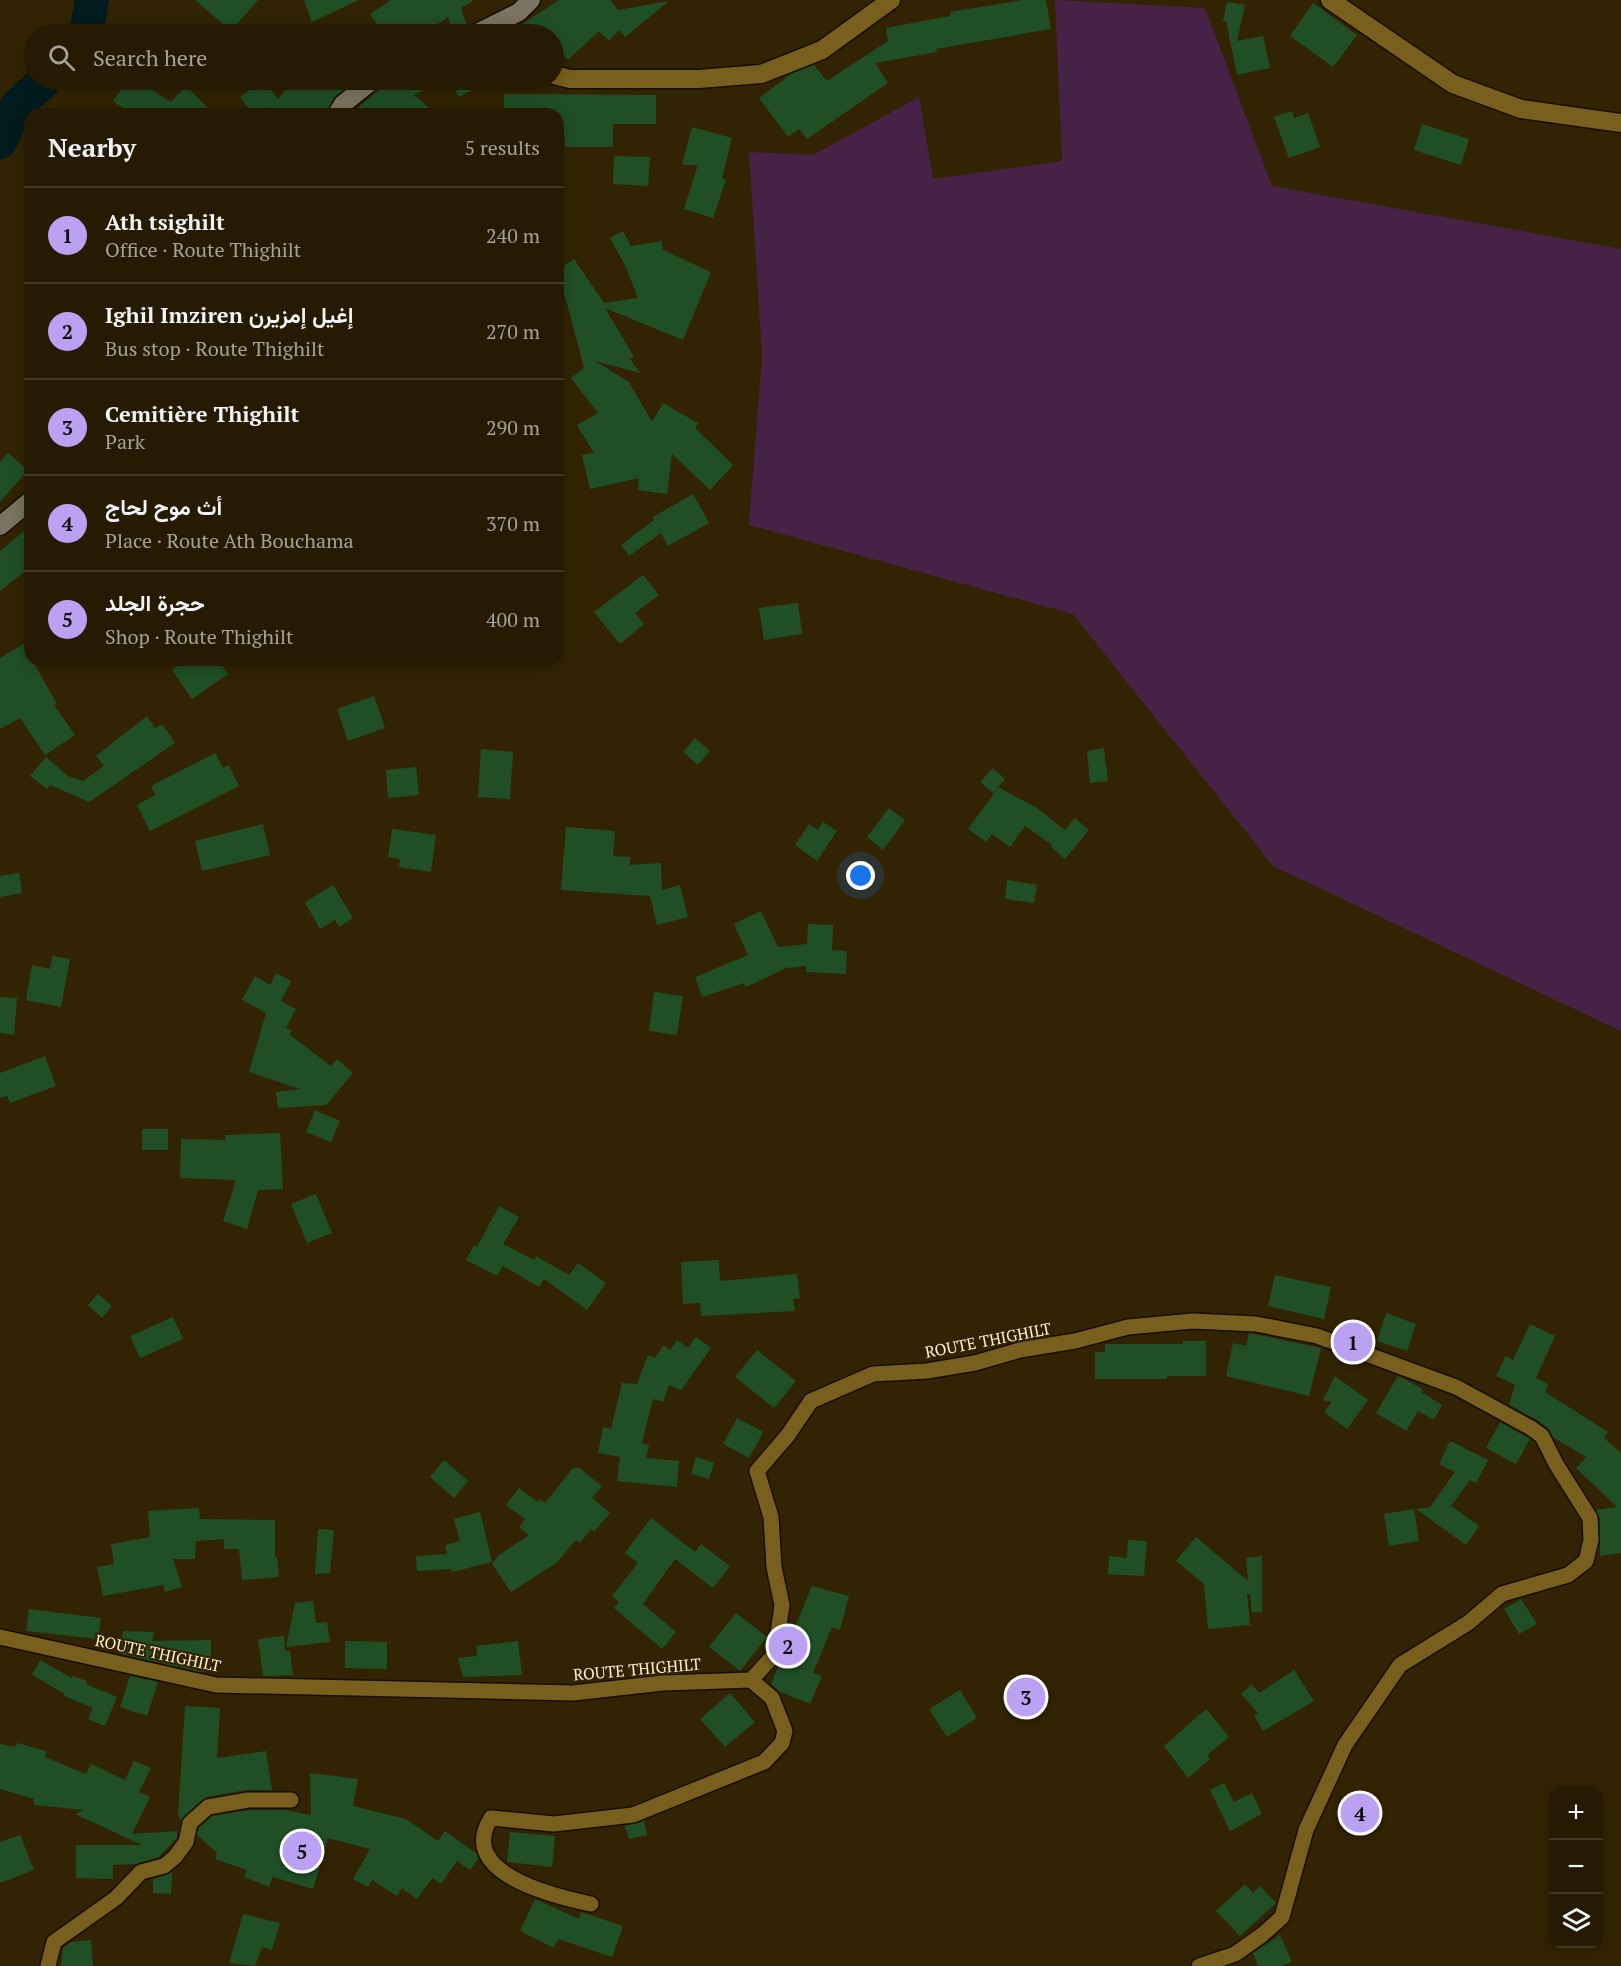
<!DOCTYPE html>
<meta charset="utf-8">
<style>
:root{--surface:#261b02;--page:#2e240c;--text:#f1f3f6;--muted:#a4a199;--line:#423924;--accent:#bca0f2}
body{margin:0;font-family:"PT Serif",Vazirmatn,serif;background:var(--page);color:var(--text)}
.controls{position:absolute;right:18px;bottom:18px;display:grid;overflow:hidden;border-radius:12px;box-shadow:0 3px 15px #0003}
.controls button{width:54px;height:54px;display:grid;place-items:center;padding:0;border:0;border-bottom:2px solid var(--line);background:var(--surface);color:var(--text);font:30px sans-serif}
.you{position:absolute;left:861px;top:876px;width:21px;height:21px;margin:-15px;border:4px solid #fff;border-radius:50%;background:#1a73e8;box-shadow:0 0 0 9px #1a73e833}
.badge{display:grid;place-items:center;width:39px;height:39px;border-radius:50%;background:var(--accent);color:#111;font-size:20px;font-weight:700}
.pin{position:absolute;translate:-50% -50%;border:3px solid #fff;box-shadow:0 2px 6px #0006}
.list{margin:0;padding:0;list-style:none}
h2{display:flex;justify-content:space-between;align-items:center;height:78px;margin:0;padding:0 24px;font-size:26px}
h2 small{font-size:20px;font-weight:400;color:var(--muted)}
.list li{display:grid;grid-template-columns:39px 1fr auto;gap:18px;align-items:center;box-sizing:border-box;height:96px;padding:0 24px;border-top:2px solid var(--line)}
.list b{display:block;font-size:22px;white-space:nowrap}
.list p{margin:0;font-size:20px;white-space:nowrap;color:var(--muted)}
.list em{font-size:20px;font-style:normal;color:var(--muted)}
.icon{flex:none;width:33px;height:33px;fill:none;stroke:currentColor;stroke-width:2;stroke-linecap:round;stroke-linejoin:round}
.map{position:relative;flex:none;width:1621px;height:1966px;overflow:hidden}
.search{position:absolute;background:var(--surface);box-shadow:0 3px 15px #0003;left:24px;top:24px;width:540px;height:66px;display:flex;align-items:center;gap:15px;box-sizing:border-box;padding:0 21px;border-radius:33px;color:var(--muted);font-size:22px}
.panel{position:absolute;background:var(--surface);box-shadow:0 3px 15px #0003;left:24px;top:108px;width:540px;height:558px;border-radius:18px}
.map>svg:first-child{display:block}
.green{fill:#462246}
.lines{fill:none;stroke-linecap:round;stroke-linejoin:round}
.river{stroke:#011c1f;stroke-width:34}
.building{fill:#204f26}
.minor-casing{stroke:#160e00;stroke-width:18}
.tertiary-casing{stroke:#160e00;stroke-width:21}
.secondary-casing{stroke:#160e00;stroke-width:21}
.minor{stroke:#795f1d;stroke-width:15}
.tertiary{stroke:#795f1d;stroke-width:18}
.secondary{stroke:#7b7460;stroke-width:18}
.labels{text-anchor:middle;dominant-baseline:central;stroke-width:4.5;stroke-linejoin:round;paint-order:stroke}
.street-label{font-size:16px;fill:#fceece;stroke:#322402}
</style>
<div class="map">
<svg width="1621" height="1966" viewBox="0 0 1621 1966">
<rect width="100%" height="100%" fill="#322402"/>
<polygon class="green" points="1055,0 1205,8 1272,186 1621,249 1621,1031 1273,866 1073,614 749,525 762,355 749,152 813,155 919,97 933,179 1062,161"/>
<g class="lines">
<g class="river">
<polyline points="86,34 92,0"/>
<polyline points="0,142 17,106 45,80"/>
</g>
</g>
<g class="building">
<polygon points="195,0 258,0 231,31"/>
<polygon points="304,0 359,0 312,22"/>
<polygon points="391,0 474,0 461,8 467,26 452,31 448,17 422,34 384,34 370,14"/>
<polygon points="559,0 610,0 618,10 669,1 625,37 619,30 609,41 599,31 568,60 560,51 554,57 554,34 507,34"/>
<polygon points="1022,0 1046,0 1051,29 936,49 937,52 875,63 888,83 807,139 799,129 788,137 759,98 791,74 814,65 827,81 888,41 886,28 950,16 950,12"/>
<polygon points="1227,2 1245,5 1237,41 1263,36 1270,68 1237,75 1226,21 1223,21"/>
<polygon points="1313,3 1357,35 1333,67 1290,36"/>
<polygon points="129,80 136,80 171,102 186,86 214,114 132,114 113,101"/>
<polygon points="264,80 278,99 294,80 356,80 334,98 326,114 264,114 269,109 266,107 253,114 240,97"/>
<polygon points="384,80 442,80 414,95 436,114 350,114 380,89"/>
<polygon points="449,80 490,80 459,97"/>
<polygon points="504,94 656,95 656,124 613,124 613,147 565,147 565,137 558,136 558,114 504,114"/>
<polygon points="1292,111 1294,118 1308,113 1320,147 1289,158 1274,117"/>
<polygon points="1422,124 1469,139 1461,165 1414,150"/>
<polygon points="692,127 732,138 722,178 726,180 713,218 684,209 698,165 682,165"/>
<polygon points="614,156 650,157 648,186 613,184"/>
<polygon points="623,231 631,246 662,241 663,250 711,272 683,340 605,308 634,357 630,359 640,373 595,361 629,382 652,422 663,403 698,423 695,428 733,465 710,490 672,454 667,494 638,490 639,478 590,489 582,455 594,453 577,425 598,413 571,378 584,368 565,296 558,302 558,270 574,259 604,303 638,298 625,265 610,238"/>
<polygon points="8,453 28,470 0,502 0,462"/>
<polygon points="693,494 709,523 668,546 661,533 629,556 621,545 654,520 653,517"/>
<polygon points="30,526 30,567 0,591 0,551"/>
<polygon points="643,575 659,595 635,613 644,624 620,644 594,612"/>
<polygon points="798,603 802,634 764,640 759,608"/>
<polygon points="23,644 57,704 54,705 75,735 45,755 20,718 0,729 0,658"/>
<polygon points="187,660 218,660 228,674 192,699 172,670"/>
<polygon points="374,696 385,728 348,741 337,709"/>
<polygon points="147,716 155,728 162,724 175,743 89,802 50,785 47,789 30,776 46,757 68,776 83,781 104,766 96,756"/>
<polygon points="695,738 710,751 698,765 683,752"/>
<polygon points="1104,748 1108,781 1090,783 1087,751"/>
<polygon points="481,749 513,752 510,799 478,797"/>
<polygon points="215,753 223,768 229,765 239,786 150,831 137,805 155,795 151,786"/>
<polygon points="416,767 419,795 388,798 386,770"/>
<polygon points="993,768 1005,779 998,787 1037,808 1065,830 1075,818 1089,830 1065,859 1051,847 1052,845 1025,826 1010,847 992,834 986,842 968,829 998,788 993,793 980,782"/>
<polygon points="889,808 905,820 883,850 867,837"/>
<polygon points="823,822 837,831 817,861 795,845 809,824 818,830"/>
<polygon points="263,824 270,855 202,871 195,841"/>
<polygon points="566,827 615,831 613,856 630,857 630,865 661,863 662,890 680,885 688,917 657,925 650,896 561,890"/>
<polygon points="392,829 436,835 431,872 399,867 400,859 388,857"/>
<polygon points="19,873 22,893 0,897 0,876"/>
<polygon points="1007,880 1037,885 1034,903 1005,899"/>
<polygon points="333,885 353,918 339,927 335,920 320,929 305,902"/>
<polygon points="761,911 778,947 807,944 808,924 833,925 832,950 847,951 846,974 806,972 806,966 786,968 746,987 744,983 702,997 695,977 748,955 734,924"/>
<polygon points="52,956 70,959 61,1007 26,1000 32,965 50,969"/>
<polygon points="276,973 291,981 281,1001 296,1009 286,1028 292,1030 290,1035 331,1066 337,1059 353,1073 326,1105 278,1108 276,1092 300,1089 249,1072 266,1013 242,1000 255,976 270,985"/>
<polygon points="654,992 683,996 677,1035 649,1031"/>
<polygon points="0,997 17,998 14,1035 0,1033"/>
<polygon points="45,1056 56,1086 10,1103 7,1096 0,1098 0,1073"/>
<polygon points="315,1110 340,1121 331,1142 306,1132"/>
<rect x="142" y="1129" width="26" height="21"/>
<polygon points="280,1133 283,1189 258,1190 247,1229 223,1221 236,1180 180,1178 181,1139 226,1140 225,1135"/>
<polygon points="316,1194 332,1233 307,1243 291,1204"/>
<polygon points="499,1206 519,1217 503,1244 534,1260 536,1256 569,1275 578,1263 606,1283 587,1310 544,1279 539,1287 503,1266 497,1276 466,1260 474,1245 477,1247"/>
<polygon points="719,1260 720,1281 797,1274 800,1298 793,1299 795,1311 701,1316 700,1303 683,1304 681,1262"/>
<polygon points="1275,1275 1331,1287 1324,1319 1268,1306"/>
<polygon points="98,1294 112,1306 102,1318 88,1305"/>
<polygon points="1386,1313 1416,1324 1407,1351 1377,1341"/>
<polygon points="173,1317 183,1339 140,1358 130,1336"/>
<polygon points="1530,1324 1555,1336 1536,1378 1548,1384 1545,1392 1608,1432 1604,1438 1621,1453 1621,1553 1600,1556 1600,1518 1596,1510 1617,1507 1576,1468 1586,1457 1553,1437 1548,1428 1537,1420 1509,1405 1515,1385 1496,1376 1506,1356 1513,1360"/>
<polygon points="1249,1333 1321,1348 1309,1396 1226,1376 1233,1343 1246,1346"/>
<polygon points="696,1337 711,1348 681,1390 669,1385 663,1402 653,1399 642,1443 649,1445 646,1458 679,1461 677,1487 617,1481 620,1457 598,1453 603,1427 611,1429 622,1383 637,1384 648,1355 655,1358 664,1345 670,1350 677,1340 688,1348"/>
<polygon points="1183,1341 1206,1341 1206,1376 1167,1376 1167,1379 1095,1379 1095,1352 1105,1352 1105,1344 1183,1344"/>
<polygon points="757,1350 796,1381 774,1408 735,1377"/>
<polygon points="1335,1376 1368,1400 1347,1429 1324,1412 1332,1402 1323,1400"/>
<polygon points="1398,1376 1423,1389 1421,1392 1442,1405 1434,1420 1418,1411 1406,1431 1376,1413"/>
<polygon points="737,1418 763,1432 749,1458 723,1444"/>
<polygon points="1500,1422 1530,1439 1516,1464 1486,1448"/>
<polygon points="1450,1441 1488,1460 1476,1483 1470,1480 1451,1506 1479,1526 1466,1545 1416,1509 1430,1507 1455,1472 1439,1464"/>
<polygon points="696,1457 714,1463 709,1479 691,1474"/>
<polygon points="444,1460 468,1481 454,1498 430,1477"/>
<polygon points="573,1468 579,1468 602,1486 592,1498 610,1513 594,1532 591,1529 580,1543 576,1540 556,1563 511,1592 492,1564 499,1555 529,1535 519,1527 525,1519 506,1505 519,1488 538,1502 540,1499 545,1503"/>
<polygon points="199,1508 200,1519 275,1520 275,1557 277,1557 279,1577 242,1580 239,1549 224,1549 224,1539 196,1541 195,1559 173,1559 182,1587 165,1592 163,1585 103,1596 97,1567 114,1564 111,1544 150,1537 148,1511"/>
<polygon points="1414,1509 1419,1541 1389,1546 1384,1514"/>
<polygon points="480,1512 492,1562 452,1572 451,1569 417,1571 416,1556 447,1554 445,1545 460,1541 454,1519"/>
<polygon points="651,1518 695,1552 701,1544 730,1566 713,1588 675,1559 643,1604 676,1632 662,1649 614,1608 619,1602 612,1596 638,1563 625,1553"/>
<polygon points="318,1529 334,1530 330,1573 315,1574"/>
<polygon points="1196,1537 1248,1581 1246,1558 1262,1556 1262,1612 1252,1612 1250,1594 1247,1594 1250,1625 1208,1629 1204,1584 1176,1561"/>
<polygon points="1128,1540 1147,1541 1144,1576 1108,1574 1109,1556 1127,1558"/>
<polygon points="812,1586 849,1596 840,1630 832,1627 813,1673 822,1676 810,1704 779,1691 771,1684"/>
<polygon points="1521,1599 1537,1624 1519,1634 1504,1609"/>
<polygon points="313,1601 316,1623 327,1622 330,1642 286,1647 295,1603"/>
<polygon points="29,1609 101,1618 98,1639 26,1631"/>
<polygon points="736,1613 767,1637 740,1671 709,1647"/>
<polygon points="123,1631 154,1632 152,1641 211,1640 211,1671 200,1672 121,1654"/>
<polygon points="284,1636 285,1651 290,1651 293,1675 263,1676 258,1639"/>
<polygon points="345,1641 387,1642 387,1669 345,1668"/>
<polygon points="518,1641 522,1675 463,1677 458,1658 477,1656 476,1646"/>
<polygon points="40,1660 72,1678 73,1676 87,1681 86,1684 117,1697 105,1726 88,1719 93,1708 64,1696 65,1694 32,1675"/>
<polygon points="1294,1670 1314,1701 1263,1731 1254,1716 1258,1713 1241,1694 1252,1684 1259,1693"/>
<polygon points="130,1676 158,1682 147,1716 120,1707"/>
<polygon points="960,1690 977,1718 947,1737 929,1709"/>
<polygon points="730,1693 755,1722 725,1747 700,1719"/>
<polygon points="185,1706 220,1708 217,1758 266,1751 272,1790 247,1790 206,1797 181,1820 178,1816"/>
<polygon points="1206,1709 1229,1737 1207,1755 1210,1759 1188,1778 1164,1746"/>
<polygon points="17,1743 46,1751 45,1757 86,1774 91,1764 125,1780 134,1761 151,1768 139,1792 150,1797 132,1834 177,1831 177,1838 159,1857 136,1864 113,1865 113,1879 76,1878 76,1845 142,1845 75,1814 84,1810 34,1805 34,1799 0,1789 0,1744 15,1747"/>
<polygon points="310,1773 358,1779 353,1806 406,1819 438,1841 445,1831 477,1854 478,1859 470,1870 457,1861 441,1884 432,1878 417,1899 402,1888 397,1896 372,1880 368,1887 353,1879 370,1849 328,1838 313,1889 273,1877 269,1887 244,1877 247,1870 215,1859 217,1853 197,1835 199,1828 212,1816 249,1810 284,1810 311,1815"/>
<polygon points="1224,1783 1234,1802 1252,1793 1262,1814 1230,1831 1210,1790"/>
<polygon points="644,1821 647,1835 629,1839 625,1826"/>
<polygon points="510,1832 555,1836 552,1867 507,1862"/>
<polygon points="20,1835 34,1870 0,1883 0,1842"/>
<polygon points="172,1872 171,1894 153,1893 153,1879"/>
<polygon points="1245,1884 1253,1893 1260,1886 1276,1903 1240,1936 1216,1911"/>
<polygon points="535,1899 579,1919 581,1912 623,1926 612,1957 558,1939 554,1948 520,1931"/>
<polygon points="243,1914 280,1923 272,1950 262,1947 255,1966 229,1963"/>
<polygon points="1280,1935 1292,1962 1282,1966 1258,1966 1253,1953"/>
<polygon points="91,1940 93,1966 61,1966 63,1948 71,1942"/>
</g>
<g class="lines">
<defs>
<g id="minor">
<polyline points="0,1637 216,1685 573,1693 663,1683 751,1680 775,1654 782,1605 774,1567 771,1517 757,1471 788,1435 811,1401 873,1374 927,1371 975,1363 1020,1350 1075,1341 1128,1327 1193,1321 1256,1324 1317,1336 1456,1387 1531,1428 1542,1436 1556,1464 1590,1518 1591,1540 1586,1561 1568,1575 1502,1594 1468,1623 1400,1665 1345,1745 1306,1830 1282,1917 1262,1935 1235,1954 1199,1966"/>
<path d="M591 1904C553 1896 456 1873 491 1818L554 1824 633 1815 764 1762 782 1743 785 1731 772 1698 751 1680"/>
<polyline points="48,1966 54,1942 116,1898 141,1872 164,1866 175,1857 186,1842 190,1823 208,1807 248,1800 291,1800"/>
</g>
<g id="tertiary">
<polyline points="1330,0 1453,84 1521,109 1621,123"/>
<polyline points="554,75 570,79 699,79 761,74 822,50 891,0"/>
</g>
<g id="secondary">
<polyline points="475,34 519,12 531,0"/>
<polyline points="337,114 343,104 373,80"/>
<polyline points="0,526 30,501"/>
</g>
</defs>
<use href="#minor" class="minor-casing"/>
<use href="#tertiary" class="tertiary-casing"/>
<use href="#secondary" class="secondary-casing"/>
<use href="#minor" class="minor"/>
<use href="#tertiary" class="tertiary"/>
<use href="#secondary" class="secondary"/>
</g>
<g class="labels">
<g class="street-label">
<text transform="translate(988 1340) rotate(-11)">ROUTE THIGHILT</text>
<text transform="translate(158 1653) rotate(12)">ROUTE THIGHILT</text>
<text transform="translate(637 1669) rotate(-5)">ROUTE THIGHILT</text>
</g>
</g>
</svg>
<div class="controls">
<button>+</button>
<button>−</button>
<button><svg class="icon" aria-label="layers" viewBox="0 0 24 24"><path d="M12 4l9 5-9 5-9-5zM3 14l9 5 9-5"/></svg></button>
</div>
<div class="you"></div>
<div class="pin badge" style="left:1353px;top:1342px">1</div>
<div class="pin badge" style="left:788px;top:1646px">2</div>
<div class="pin badge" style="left:1026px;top:1697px">3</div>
<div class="pin badge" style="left:1360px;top:1813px">4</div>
<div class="pin badge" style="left:302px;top:1851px">5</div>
<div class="search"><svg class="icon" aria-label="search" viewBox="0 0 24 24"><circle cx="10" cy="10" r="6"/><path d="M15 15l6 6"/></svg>Search here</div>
<section class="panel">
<h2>Nearby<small>5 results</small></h2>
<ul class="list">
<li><span class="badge">1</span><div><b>Ath tsighilt</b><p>Office · Route Thighilt</p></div><em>240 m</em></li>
<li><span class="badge">2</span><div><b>Ighil Imziren إغيل إمزيرن</b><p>Bus stop · Route Thighilt</p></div><em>270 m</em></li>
<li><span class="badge">3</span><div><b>Cemitière Thighilt</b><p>Park</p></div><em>290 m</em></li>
<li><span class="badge">4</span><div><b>أث موح لحاج</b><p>Place · Route Ath Bouchama</p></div><em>370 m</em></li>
<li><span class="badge">5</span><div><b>حجرة الجلد</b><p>Shop · Route Thighilt</p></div><em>400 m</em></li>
</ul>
</section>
</div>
